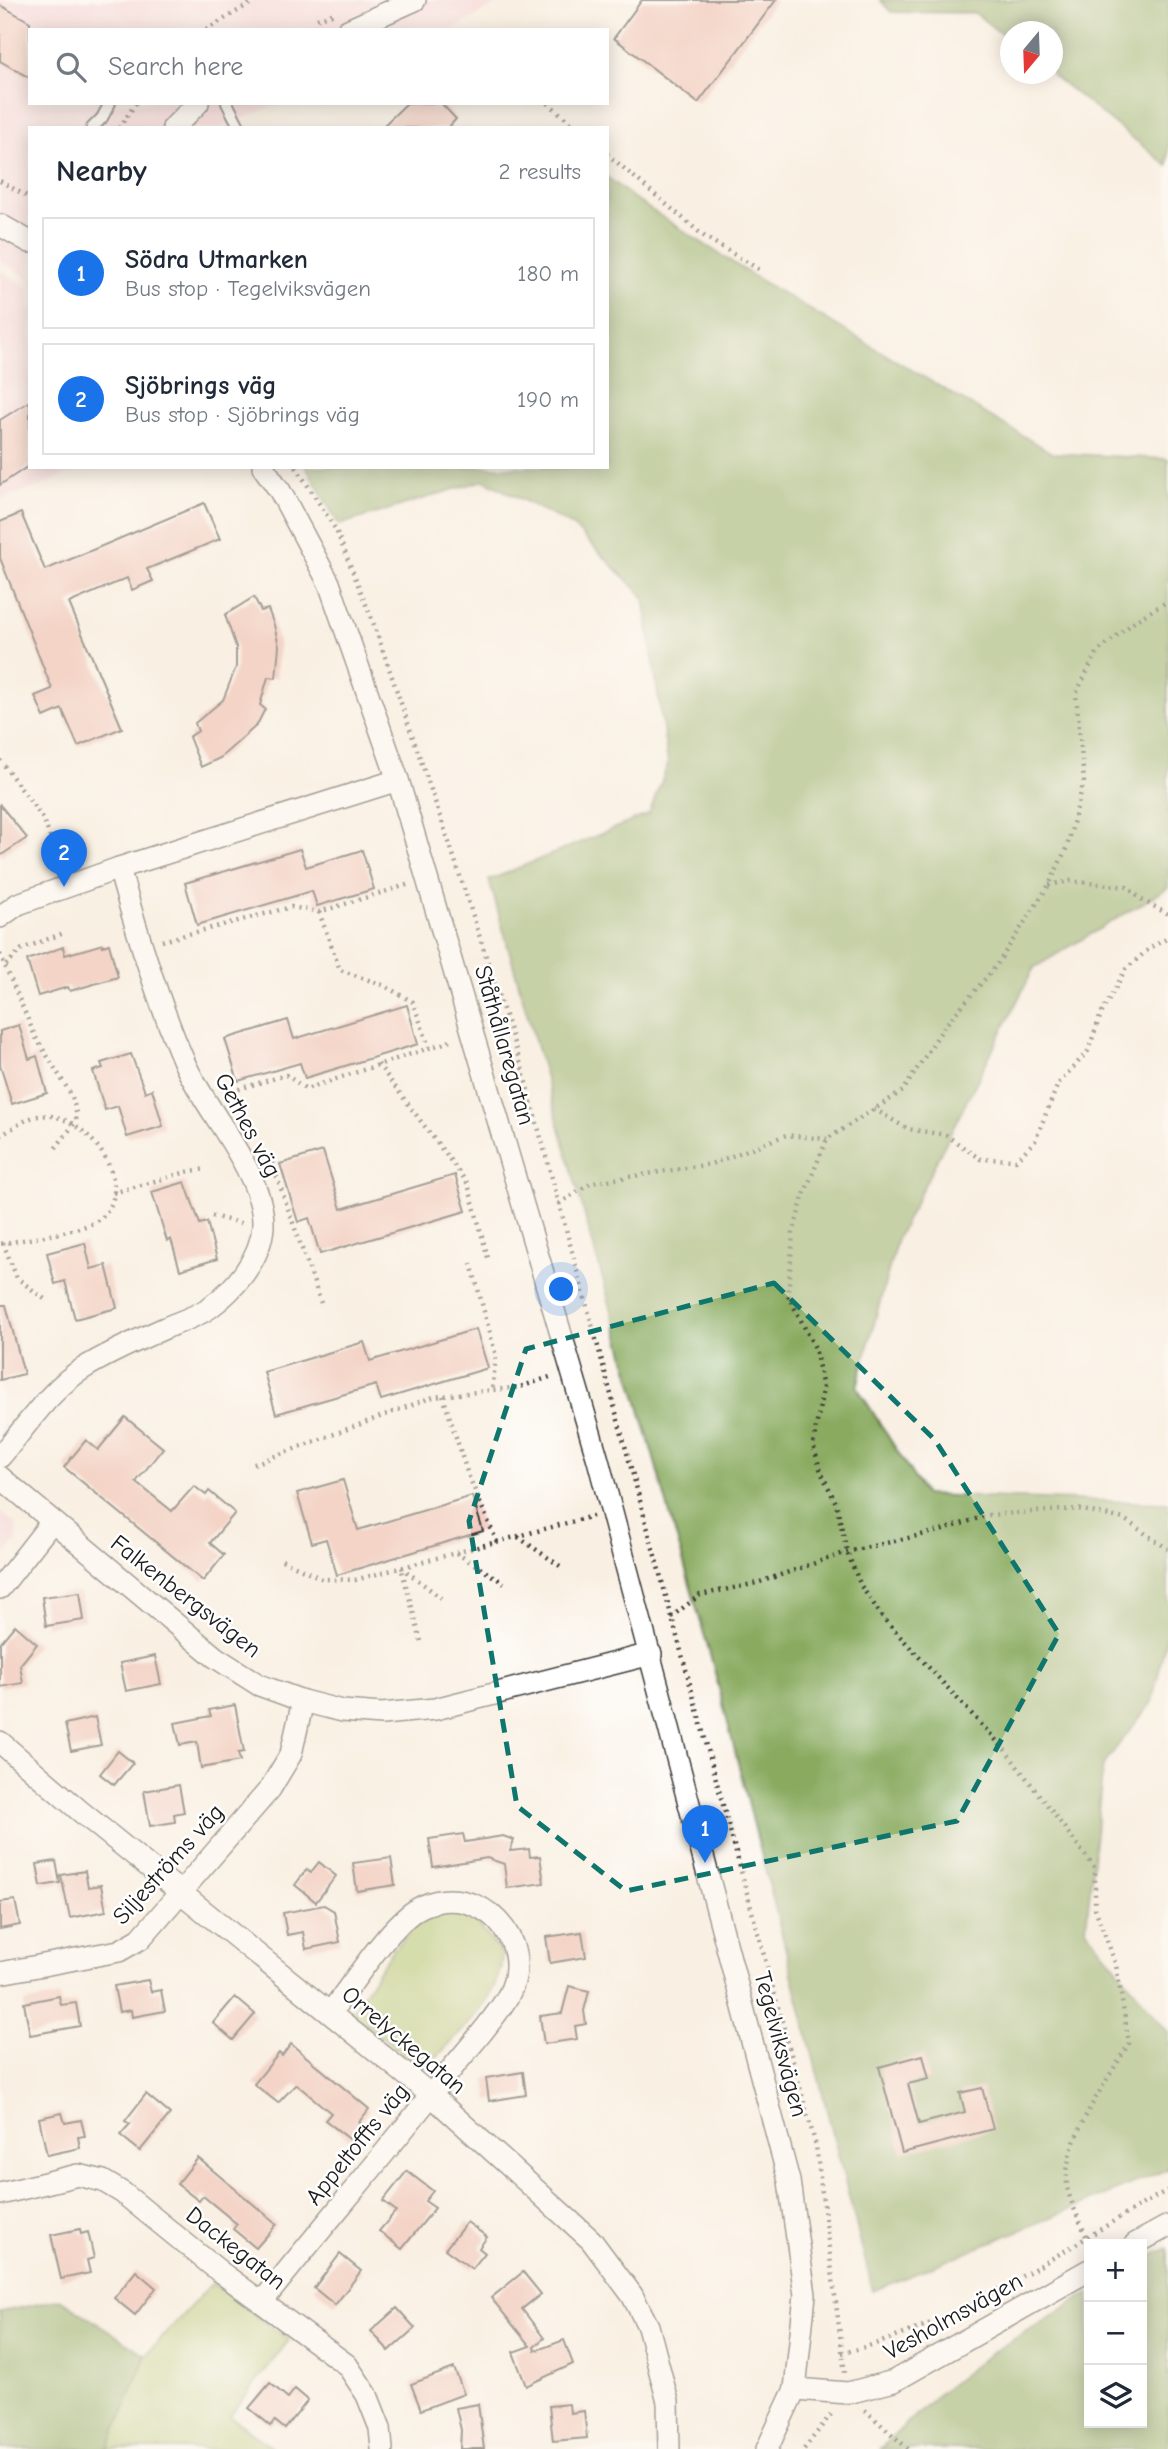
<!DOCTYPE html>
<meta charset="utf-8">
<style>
:root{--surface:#fff;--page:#f6f6f7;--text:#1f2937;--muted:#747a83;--line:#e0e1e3;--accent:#1a73e8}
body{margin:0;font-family:"Comic Neue",sans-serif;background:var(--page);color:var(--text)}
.controls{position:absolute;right:21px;bottom:21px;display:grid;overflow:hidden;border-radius:0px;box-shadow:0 4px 18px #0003}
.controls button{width:63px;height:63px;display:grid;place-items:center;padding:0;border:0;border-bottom:2px solid var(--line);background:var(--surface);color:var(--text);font:35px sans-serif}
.compass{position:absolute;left:1000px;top:21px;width:63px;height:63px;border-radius:50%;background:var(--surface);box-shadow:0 4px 18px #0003;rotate:199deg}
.you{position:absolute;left:562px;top:1290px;width:24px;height:24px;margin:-18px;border:5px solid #fff;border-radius:50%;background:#1a73e8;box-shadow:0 0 0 10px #1a73e833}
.badge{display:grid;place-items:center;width:46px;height:46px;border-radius:50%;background:var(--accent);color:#fff;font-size:23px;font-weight:700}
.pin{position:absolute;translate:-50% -58px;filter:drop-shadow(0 2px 4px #0008)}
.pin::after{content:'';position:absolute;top:37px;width:24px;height:21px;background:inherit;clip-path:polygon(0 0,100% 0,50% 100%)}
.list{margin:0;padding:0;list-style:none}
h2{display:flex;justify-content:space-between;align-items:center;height:91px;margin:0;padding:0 28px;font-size:30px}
h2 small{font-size:23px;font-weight:400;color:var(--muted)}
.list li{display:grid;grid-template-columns:46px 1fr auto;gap:21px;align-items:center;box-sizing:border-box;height:112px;margin:0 14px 14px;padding:0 14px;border:2px solid var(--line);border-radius:0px}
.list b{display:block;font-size:26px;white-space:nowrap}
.list p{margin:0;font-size:23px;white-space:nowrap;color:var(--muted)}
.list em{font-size:23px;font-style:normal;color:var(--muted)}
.icon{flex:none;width:38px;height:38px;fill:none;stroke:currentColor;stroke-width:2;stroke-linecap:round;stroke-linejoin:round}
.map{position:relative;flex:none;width:1168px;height:2449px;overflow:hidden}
.search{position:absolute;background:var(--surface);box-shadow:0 4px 18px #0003;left:28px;top:28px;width:581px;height:77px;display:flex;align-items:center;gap:18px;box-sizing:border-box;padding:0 24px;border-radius:0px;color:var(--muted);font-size:26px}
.panel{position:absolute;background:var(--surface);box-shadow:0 4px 18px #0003;left:28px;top:126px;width:581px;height:343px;border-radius:0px}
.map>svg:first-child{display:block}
.built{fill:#f6cfd8}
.green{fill:#acc56b;stroke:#647044;stroke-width:2}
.forest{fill:#89aa5f;stroke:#52633e;stroke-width:2}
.building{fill:#edb2a5}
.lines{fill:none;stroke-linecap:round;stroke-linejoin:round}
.service-casing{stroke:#3d3c3a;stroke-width:14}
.minor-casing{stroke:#3d3c3a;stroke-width:24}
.path{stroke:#3d3c3a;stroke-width:4.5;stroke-dasharray:2 5;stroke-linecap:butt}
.service{stroke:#fff;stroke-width:10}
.minor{stroke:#fff;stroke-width:21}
.marked{fill:none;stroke:#0f766e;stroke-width:5;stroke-dasharray:14 9;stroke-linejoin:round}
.labels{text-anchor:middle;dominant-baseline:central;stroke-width:5;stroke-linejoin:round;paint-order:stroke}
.street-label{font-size:24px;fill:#1c1c1c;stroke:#fff}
</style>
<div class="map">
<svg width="1168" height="2449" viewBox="0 0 1168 2449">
<rect width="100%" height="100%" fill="#fff"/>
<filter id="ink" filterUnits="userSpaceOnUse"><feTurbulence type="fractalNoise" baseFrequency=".0143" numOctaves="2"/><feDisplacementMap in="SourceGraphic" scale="14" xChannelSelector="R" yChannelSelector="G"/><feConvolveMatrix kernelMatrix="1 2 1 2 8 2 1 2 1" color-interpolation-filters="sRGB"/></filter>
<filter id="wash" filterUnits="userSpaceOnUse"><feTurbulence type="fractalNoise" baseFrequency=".00686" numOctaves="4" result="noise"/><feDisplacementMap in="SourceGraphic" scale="28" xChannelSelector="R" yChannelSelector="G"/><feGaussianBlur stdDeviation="1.57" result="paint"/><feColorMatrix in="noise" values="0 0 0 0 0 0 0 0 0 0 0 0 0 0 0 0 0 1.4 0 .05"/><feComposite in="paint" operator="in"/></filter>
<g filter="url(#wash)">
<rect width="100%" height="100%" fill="#f9f0e3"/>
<g class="built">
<polygon points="0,0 504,0 453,30 30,30 30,103 281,103 219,128 30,128 30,279 0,261"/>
<polygon points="0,270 30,288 30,467 81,467 44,485 0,499"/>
<polygon points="0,1511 16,1524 17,1540 0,1560"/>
</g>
<g class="green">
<path d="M444 1911 471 1916 502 1954C500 2003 456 2035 424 2070L351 2013C377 1976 400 1925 444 1911Z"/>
<polygon points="212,2283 289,2340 230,2416 273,2449 108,2449 146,2355"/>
</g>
<g class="forest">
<polygon points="880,0 1168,0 1168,166 1051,74 1052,32 1010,32 1010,41 975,13 891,12"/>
<polygon points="607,177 636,200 755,277 1052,453 1168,459 1168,888 1034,968 897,1239 857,1387 925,1495 1168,1503 1168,1630 1152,1702 1103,1765 1086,1929 1168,2032 1168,2169 873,2291 714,1669 489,880 649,814 668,764 644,597 573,526 484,480 339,525 306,467 607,467"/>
<polygon points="1168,2248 1168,2449 880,2449 932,2399 985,2357 1089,2293 1089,2423 1142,2423 1142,2260"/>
<polygon points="60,2299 146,2355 108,2449 0,2449 0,2312"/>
</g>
<g id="blocks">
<g class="building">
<polygon points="642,0 776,0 698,103 614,38"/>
<polygon points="0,5 30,22 30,78 0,61"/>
<polygon points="407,103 441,103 456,119 448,128 381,128"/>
<polygon points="30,401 30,465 0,485 0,420"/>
<polygon points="204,503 220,539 147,569 153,581 132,590 127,578 69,603 122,728 78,746 62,709 44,717 35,696 52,689 0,558 0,522 21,513 45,570"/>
<polygon points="254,597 261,611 268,609 274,625 279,646 276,678 268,677 260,705 265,709 257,725 220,758 201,767 189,737 198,731 195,723 223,700 236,667 236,647 225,615"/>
<polygon points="0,805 27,838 0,856"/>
<polygon points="300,849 306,867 362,850 374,889 317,906 312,891 197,925 185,883"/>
<polygon points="103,944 103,946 109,944 118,977 70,991 68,987 38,996 27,960 63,947 65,955"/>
<polygon points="407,1005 418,1044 305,1078 300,1063 238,1081 225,1039 288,1020 294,1039"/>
<polygon points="19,1025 29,1059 37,1056 47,1093 12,1104 0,1065 0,1031"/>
<polygon points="131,1054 145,1092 152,1089 163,1126 127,1137 118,1106 105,1110 93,1071 103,1068 101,1063"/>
<polygon points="323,1151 341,1209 455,1175 466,1211 320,1254 309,1218 298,1222 280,1164"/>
<polygon points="185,1182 200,1224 207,1222 217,1259 180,1270 171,1239 167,1241 152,1192"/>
<polygon points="85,1243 91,1269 106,1265 117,1308 75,1319 65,1281 55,1284 47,1253"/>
<polygon points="0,1305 6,1305 24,1374 0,1380"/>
<polygon points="476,1329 488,1368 381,1400 376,1385 276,1414 264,1372 364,1342 370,1361"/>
<polygon points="125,1417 163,1448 136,1482 172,1511 194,1486 206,1495 209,1491 235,1513 210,1543 224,1555 203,1581 64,1467 86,1440 98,1450"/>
<polygon points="343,1480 358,1530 472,1496 483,1531 337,1575 326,1539 312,1543 297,1493"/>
<polygon points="80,1592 84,1620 46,1626 42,1597"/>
<polygon points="15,1625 37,1644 20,1665 23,1683 0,1687 0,1643"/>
<polygon points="155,1656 161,1684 126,1691 120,1663"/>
<polygon points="235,1705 244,1752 238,1753 240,1761 201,1768 197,1742 180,1745 175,1723 211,1716 209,1710"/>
<polygon points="95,1717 101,1745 71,1751 65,1724"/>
<polygon points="118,1751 133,1763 114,1785 100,1774"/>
<polygon points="179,1785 184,1812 174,1814 175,1822 150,1826 144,1791"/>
<polygon points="463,1834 465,1842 503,1836 514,1840 510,1851 529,1849 530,1857 540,1856 544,1883 507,1888 504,1864 487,1858 433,1867 429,1839"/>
<polygon points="391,1858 395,1885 357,1891 353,1863"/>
<polygon points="56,1861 60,1883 41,1886 37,1864"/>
<polygon points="319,1862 336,1876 316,1902 295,1885 307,1869 311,1872"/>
<polygon points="85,1871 88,1887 101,1885 106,1911 70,1918 61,1875"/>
<polygon points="15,1900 20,1925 0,1929 0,1902"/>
<polygon points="324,1905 334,1911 340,1942 306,1949 303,1932 287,1935 283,1913"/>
<polygon points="582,1932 586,1957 550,1963 546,1937"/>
<polygon points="148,1980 151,1992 161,1990 165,2011 132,2017 131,2010 119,2012 114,1986"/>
<polygon points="569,1986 589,1991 584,2011 586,2024 575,2026 577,2039 544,2044 540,2016 562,2013"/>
<polygon points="59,1996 61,2005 76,2003 80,2026 30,2035 24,2003"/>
<polygon points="235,1997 255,2014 233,2040 213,2023"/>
<polygon points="291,2044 369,2109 359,2122 364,2126 352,2141 325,2120 331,2113 296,2084 278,2103 254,2084 279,2053 282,2056"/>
<polygon points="923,2055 929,2079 908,2084 919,2124 965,2112 960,2093 982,2088 993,2129 902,2153 879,2067"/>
<polygon points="523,2072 526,2095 489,2101 486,2078"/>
<polygon points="146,2094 170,2114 140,2151 120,2135 130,2124 125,2121"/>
<polygon points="62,2113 65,2123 81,2120 85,2136 78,2137 80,2148 47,2155 39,2118"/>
<polygon points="198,2158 277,2224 256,2248 233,2229 237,2224 203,2196 199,2201 177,2184"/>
<polygon points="407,2171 433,2191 425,2201 435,2208 402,2249 379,2231 396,2211 383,2201"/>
<polygon points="467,2222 487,2237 479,2248 485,2253 472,2269 445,2249"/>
<polygon points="80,2229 81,2234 88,2232 94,2258 87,2260 90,2273 61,2279 51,2235"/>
<polygon points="340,2254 361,2271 335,2305 314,2288"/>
<polygon points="136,2271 156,2288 135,2315 114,2298"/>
<polygon points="523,2272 541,2294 522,2309 544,2338 534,2347 535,2351 564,2340 573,2364 526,2386 513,2352 530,2346 491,2298"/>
<polygon points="397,2308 415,2328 389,2351 371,2331"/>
<polygon points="454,2368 464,2394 421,2410 411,2384"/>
<polygon points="270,2383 288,2398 295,2389 308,2400 285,2429 275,2421 271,2426 249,2408"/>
<polygon points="478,2404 484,2449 460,2449 461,2430 456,2408"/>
<polygon points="569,2404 570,2413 584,2411 587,2438 553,2441 549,2406"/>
</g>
</g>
</g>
<g filter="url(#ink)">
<use href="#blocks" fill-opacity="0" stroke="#3d3c3a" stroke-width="2"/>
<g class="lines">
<defs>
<g id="service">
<polyline points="227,103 240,128"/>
<polyline points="92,128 102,118 110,103"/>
</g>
<g id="minor">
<polyline points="348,30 415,0"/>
<polyline points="173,128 198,103"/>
<polyline points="0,225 30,242"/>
<polyline points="263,467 280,491 329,583 398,780 598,1460 789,2181 805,2295 795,2389 767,2449"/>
<polyline points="0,917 18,904 119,868 398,780"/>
<path d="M0 1457C25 1428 51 1388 84 1368 110 1352 138 1340 165 1328 179 1322 196 1317 209 1308 234 1290 261 1259 263 1226 265 1175 206 1111 185 1064 158 1002 137 933 119 868"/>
<polyline points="0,1477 215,1657 259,1685 303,1701 342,1711 382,1714 435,1709 651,1654"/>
<polyline points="0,1588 51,1523"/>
<polyline points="0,1742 80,1811 431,2095 591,2240 632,2295 648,2326 668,2402 669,2449"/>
<polyline points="0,1973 119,1951 140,1939 270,1789 291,1754 303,1701"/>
<polyline points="0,2194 78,2175 103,2181 123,2193 219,2271 347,2365 367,2395 380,2428 382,2449"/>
<polyline points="1135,2244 1168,2226"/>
<path d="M262 2302C323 2226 387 2152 446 2076 466 2050 492 2024 508 1996 538 1941 479 1881 423 1906 393 1919 352 1985 330 2013"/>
<polyline points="795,2389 848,2393 894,2381 1089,2270"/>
</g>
</defs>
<use href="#service" class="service-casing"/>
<use href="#minor" class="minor-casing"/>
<g class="path">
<polyline points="317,19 335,13"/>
<polyline points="206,30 256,0"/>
<polyline points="548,103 577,128"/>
<polyline points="119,128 136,103"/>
<polyline points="607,154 705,237 762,271"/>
<polyline points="0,181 30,198"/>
<polyline points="296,467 336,530 373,622 450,845 522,1068 816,2146 845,2374"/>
<polyline points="0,760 44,820 61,869"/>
<polyline points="1049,885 1070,881 1127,887 1142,900 1168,914"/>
<polyline points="319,912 340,970 383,985 413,1002 429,1047"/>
<polyline points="162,941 291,907 319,912 410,884"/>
<polyline points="0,954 35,1036 72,1096 77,1116 75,1123 54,1150"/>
<polyline points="6,965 22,949 64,933"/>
<polyline points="378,1064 468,1184 488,1258"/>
<polyline points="225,1093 286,1075 306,1089 453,1040"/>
<polyline points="874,1109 908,1129 946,1135 980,1159 1016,1160 1035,1141 1058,1084 1088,1051 1101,1014 1126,969 1151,947 1168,938"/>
<path d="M0 1136C12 1129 24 1119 38 1116 84 1108 141 1186 100 1219 85 1231 21 1240 0 1244"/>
<polyline points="267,1162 271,1160 321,1303"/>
<polyline points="113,1193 190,1171 207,1169"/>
<polyline points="559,1204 590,1183 711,1164 786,1135 827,1139"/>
<polyline points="212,1216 244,1224"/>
<polyline points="3,1243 17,1278 47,1301"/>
<polyline points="471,1263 496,1356 492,1390"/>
<polyline points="443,1396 467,1472 497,1542"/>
<polyline points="254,1464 433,1397 520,1387 553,1376"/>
<polyline points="518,1537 560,1566"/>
<polyline points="456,1553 504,1583"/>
<polyline points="282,1560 323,1579 355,1580 593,1516"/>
<polyline points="671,1617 700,1595 757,1583 847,1552 943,1530 988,1515 1078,1509 1124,1519 1168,1549"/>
<polyline points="421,1641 401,1567 441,1598"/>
<path d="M1086 2236C1080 2221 1072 2206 1068 2191 1058 2145 1108 2081 1129 2043L1116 1965 1095 1908V1868L1005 1750 884 1619 861 1586 847 1552 836 1503 821 1472 813 1445 823 1388 815 1348 788 1295 793 1234 803 1197 827 1139 903 1091 943 1028 996 966 1049 885 1067 847 1084 781 1076 694 1097 652 1138 619 1168 601"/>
<path d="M842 2353C962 2325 1062 2248 1168 2190"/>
<polyline points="865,2410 908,2449"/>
<polyline points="804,2449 832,2413"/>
</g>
<use href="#service" class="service"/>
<use href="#minor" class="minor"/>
</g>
</g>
<path d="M0 0H1168V2449H0ZM774 1283 935 1440 1059 1634 957 1821 626 1891 517 1806 469 1521 526 1349Z" fill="#f9f0e3" fill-opacity=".55" fill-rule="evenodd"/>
<path class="marked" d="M774 1283 935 1440 1059 1634 957 1821 626 1891 517 1806 469 1521 526 1349Z"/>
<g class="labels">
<g class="street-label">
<text transform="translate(505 1045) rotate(74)">Ståthållaregatan</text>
<text transform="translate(248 1125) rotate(62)">Gethes väg</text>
<text transform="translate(186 1596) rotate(38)">Falkenbergsvägen</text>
<text transform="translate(168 1864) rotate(-48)">Siljeströms väg</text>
<text transform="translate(404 2040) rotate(40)">Orrelyckegatan</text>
<text transform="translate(781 2044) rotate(75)">Tegelviksvägen</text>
<text transform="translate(357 2144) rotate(-51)">Appeltoffts väg</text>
<text transform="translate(236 2248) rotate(38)">Dackegatan</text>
<text transform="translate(953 2316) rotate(-29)">Vesholmsvägen</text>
</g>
</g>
</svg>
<div class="controls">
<button>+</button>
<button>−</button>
<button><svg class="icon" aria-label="layers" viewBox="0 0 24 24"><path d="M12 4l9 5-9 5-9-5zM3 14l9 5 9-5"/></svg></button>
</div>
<svg class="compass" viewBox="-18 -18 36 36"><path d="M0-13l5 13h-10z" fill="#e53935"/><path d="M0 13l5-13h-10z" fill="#747a83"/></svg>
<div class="you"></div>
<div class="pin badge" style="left:705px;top:1863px">1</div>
<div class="pin badge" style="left:64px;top:887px">2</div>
<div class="search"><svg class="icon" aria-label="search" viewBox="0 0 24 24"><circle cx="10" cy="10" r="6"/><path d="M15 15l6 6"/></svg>Search here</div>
<section class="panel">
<h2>Nearby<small>2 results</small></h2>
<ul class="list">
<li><span class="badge">1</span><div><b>Södra Utmarken</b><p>Bus stop · Tegelviksvägen</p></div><em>180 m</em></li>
<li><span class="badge">2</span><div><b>Sjöbrings väg</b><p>Bus stop · Sjöbrings väg</p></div><em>190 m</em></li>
</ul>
</section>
</div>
